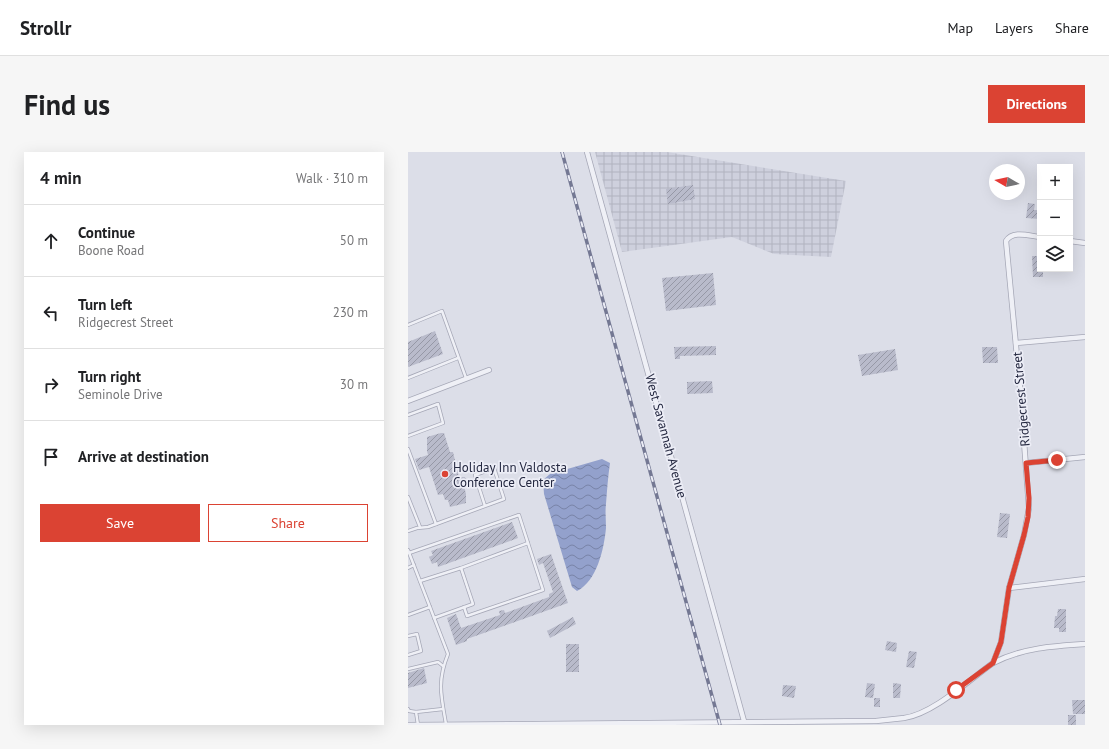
<!DOCTYPE html>
<meta charset="utf-8">
<style>
:root{--surface:#fff;--page:#f6f6f6;--text:#202124;--muted:#757577;--line:#e0e0e0;--accent:#db4333}
body{margin:0;font-family:"PT Sans",sans-serif;background:var(--page);color:var(--text)}
.controls{position:absolute;right:12px;top:12px;display:grid;overflow:hidden;border-radius:0px;box-shadow:0 4px 16px #0002}
.controls button{width:36px;height:36px;display:grid;place-items:center;padding:0;border:0;border-bottom:1px solid var(--line);background:var(--surface);color:var(--text);font:20px sans-serif}
.compass{position:absolute;left:581px;top:12px;width:36px;height:36px;border-radius:50%;background:var(--surface);box-shadow:0 4px 16px #0002;rotate:279deg}
.stop{position:absolute;width:12px;height:12px;margin:-9px;border:3px solid #db4333;border-radius:50%;background:#fff}
.stop.end{background:#db4333;border-color:#fff;box-shadow:0 1px 4px #0008}
.list{margin:0;padding:0;list-style:none}
h2{display:flex;justify-content:space-between;align-items:center;height:52px;margin:0;padding:0 16px;font-size:17px}
h2 small{font-size:13px;font-weight:400;color:var(--muted)}
.list li{display:grid;grid-template-columns:26px 1fr auto;gap:12px;align-items:center;box-sizing:border-box;height:72px;padding:0 16px;border-top:1px solid var(--line)}
.list b{display:block;font-size:15px;white-space:nowrap}
.list p{margin:0;font-size:13px;white-space:nowrap;color:var(--muted)}
.list em{font-size:13px;font-style:normal;color:var(--muted)}
.actions{display:flex;gap:8px;padding:12px 16px}
.actions a{flex:1;padding:9px 0;border:1px solid var(--accent);border-radius:0px;text-align:center;font-size:14px;color:var(--accent)}
.actions .main{background:var(--accent);color:#fff}
.icon{flex:none;width:22px;height:22px;fill:none;stroke:currentColor;stroke-width:2;stroke-linecap:round;stroke-linejoin:round}
.map{position:relative;flex:none;width:677px;height:573px;overflow:hidden;border-radius:0px}
header{display:flex;align-items:center;gap:24px;box-sizing:border-box;height:56px;padding:0 20px;background:var(--surface);border-bottom:1px solid var(--line)}
header strong{font-size:19px}
nav{display:flex;gap:22px;margin-inline-start:auto;font-size:14px}
.intro{display:flex;align-items:center;justify-content:space-between;box-sizing:border-box;height:96px;padding:0 24px}
h1{margin:0;font-size:28px}
.button{padding:10px 18px;border-radius:0px;background:var(--accent);color:#fff;font-size:14px;font-weight:700}
main{display:flex;gap:24px;padding:0 24px}
aside{flex:1;background:var(--surface);border-radius:0px;box-shadow:0 4px 16px #0002}
.map>svg:first-child{display:block}
.industrial{fill:url(#industrial-grid)}
.water{fill:url(#water-waves)}
.building{fill:url(#building-hatch)}
.lines{fill:none;stroke-linecap:round;stroke-linejoin:round}
.lane-casing{stroke:#a5a7b6;stroke-width:4}
.street-casing{stroke:#a5a7b6;stroke-width:6}
.lane{stroke:#eff0f6;stroke-width:2.5}
.street{stroke:#eff0f6;stroke-width:4.5}
.rail-casing{stroke:#747893;stroke-width:3.5}
.rail{stroke:#ecedf6;stroke-width:2;stroke-dasharray:6;stroke-linecap:butt}
.route{stroke:#db4333;stroke-width:5}
.poi-dot{fill:#db4333;stroke:#ecedf6;stroke-width:1.5}
.labels{text-anchor:middle;dominant-baseline:central;stroke-width:3.5;stroke-linejoin:round;paint-order:stroke}
.street-label{font-size:13px;fill:#242840;stroke:#ecedf6}
.poi-label{font-size:13px;fill:#242840;stroke:#ecedf6;text-anchor:start}
</style>
<header>
<strong>Strollr</strong>
<nav><a>Map</a><a>Layers</a><a>Share</a></nav>
</header>
<div class="intro"><h1>Find us</h1><a class="button">Directions</a></div>
<main>
<aside>
<h2>4 min<small>Walk · 310 m</small></h2>
<ul class="list">
<li><svg class="icon" aria-label="ahead" viewBox="0 0 24 24"><path d="M12 20V5M6 11l6-6 6 6"/></svg><div><b>Continue</b><p>Boone Road</p></div><em>50 m</em></li>
<li><svg class="icon" aria-label="left" viewBox="0 0 24 24"><path d="M17 20v-9H6M10 6l-5 5 5 5"/></svg><div><b>Turn left</b><p>Ridgecrest Street</p></div><em>230 m</em></li>
<li><svg class="icon" aria-label="right" viewBox="0 0 24 24"><path d="M7 20v-9h11M14 6l5 5-5 5"/></svg><div><b>Turn right</b><p>Seminole Drive</p></div><em>30 m</em></li>
<li><svg class="icon" aria-label="arrive" viewBox="0 0 24 24"><path d="M6 21V4h12l-3 4 3 4H6"/></svg><div><b>Arrive at destination</b></div></li>
</ul>
<div class="actions"><a class="main">Save</a><a>Share</a></div>
</aside>
<div class="map">
<svg width="677" height="573" viewBox="0 0 677 573">
<defs>
<pattern id="industrial-grid" width="8" height="8" patternUnits="userSpaceOnUse"><rect width="8" height="8" fill="#ced0dd"/><path d="M0 4h8M4 0v8" fill="none" stroke="#b1b3bf"/></pattern>
<pattern id="water-waves" width="16" height="10" patternUnits="userSpaceOnUse"><rect width="16" height="10" fill="#93a1cc"/><path d="M0 5q4-4 8 0t8 0" fill="none" stroke="#7883a7"/></pattern>
<pattern id="building-hatch" width="6" height="6" patternUnits="userSpaceOnUse"><rect width="6" height="6" fill="#b9bbcb"/><path d="M-1 1l2-2M0 6l6-6M5 7l2-2" fill="none" stroke="#9698a6"/></pattern>
</defs>
<rect width="100%" height="100%" fill="#dcdee8"/>
<polygon class="industrial" points="187,0 259,0 438,29 423,105 366,102 324,85 214,100"/>
<path class="water" d="M194 307 202 311C200 325 199 338 198 352 197 360 198 368 198 376 196 397 189 429 169 439L164 435 136 342 135 328 142 322Z"/>
<g class="building">
<polygon points="285,33 287,47 260,52 258,37"/>
<polygon points="620,51 627,52 626,58 632,58 632,67 618,66"/>
<polygon points="624,104 632,104 632,117 635,117 635,125 625,125"/>
<polygon points="305,121 308,153 258,159 254,126"/>
<polygon points="27,179 35,202 0,215 0,190"/>
<polygon points="308,194 308,203 272,204 272,207 267,207 266,195"/>
<polygon points="574,195 589,195 590,211 575,211"/>
<polygon points="487,197 490,218 454,224 450,203"/>
<polygon points="304,229 305,241 279,242 279,230"/>
<polygon points="33,281 36,281 42,300 45,300 51,325 57,325 59,332 56,334 58,342 58,351 42,355 40,348 37,348 35,342 30,343 21,315 11,318 7,307 20,303 19,299 19,285"/>
<polygon points="592,361 602,362 599,386 589,385"/>
<polygon points="104,370 110,386 30,415 29,410 24,412 21,405 25,403 23,399"/>
<polygon points="143,402 160,451 59,487 59,489 48,493 39,466 48,462 53,476 92,463 91,459 96,458 97,461 141,445 141,442 145,440 135,411 131,413 129,407"/>
<polygon points="650,457 658,457 658,480 651,480 651,476 646,476 647,464 649,464"/>
<polygon points="165,465 168,472 142,486 139,479"/>
<polygon points="479,489 489,491 488,500 477,498"/>
<rect x="158" y="492" width="13" height="28"/>
<polygon points="501,499 509,500 506,516 498,515"/>
<polygon points="16,516 19,531 0,536 0,521"/>
<polygon points="459,531 467,532 465,546 457,545"/>
<polygon points="485,531 493,532 492,546 485,546"/>
<polygon points="375,533 388,534 386,546 374,544"/>
<rect x="466" y="546" width="6" height="9"/>
<polygon points="664,548 677,548 677,562 665,562"/>
<rect x="660" y="563" width="8" height="10"/>
</g>
<g class="lines">
<defs>
<g id="lane">
<polyline points="0,173 34,159 58,226"/>
<polyline points="0,226 50,206"/>
<polyline points="0,263 30,252 35,271 0,284"/>
<polyline points="0,297 28,372"/>
<polyline points="0,345 12,375"/>
<polyline points="0,379 9,376 20,375 96,347 86,316 67,323 77,354"/>
<path d="M0 398 40 502C29 529 33 544 38 572"/>
<polyline points="1,401 111,363 135,438 59,464 56,455"/>
<polyline points="0,416 6,413"/>
<polyline points="53,416 120,391"/>
<polyline points="12,429 53,416 65,452 26,466"/>
<polyline points="0,463 22,455"/>
<polyline points="0,484 9,482 13,499 0,503"/>
<polyline points="0,517 30,510 35,514"/>
<polyline points="0,557 1,559 8,560 10,573"/>
<polyline points="8,560 35,557"/>
</g>
<g id="street">
<polyline points="179,0 336,569"/>
<polyline points="662,89 677,91"/>
<polyline points="608,191 677,185"/>
<polyline points="0,249 81,218"/>
<polyline points="618,311 677,305"/>
<polyline points="601,436 677,427"/>
<path d="M585 511 593 490 601 436 616 383 621 356 612 236 598 89C605 78 621 84 632 85"/>
<path d="M0 573 468 569C477 568 486 567 496 566 525 562 561 528 585 511 614 496 645 494 677 492"/>
</g>
</defs>
<use href="#lane" class="lane-casing"/>
<use href="#street" class="street-casing"/>
<use href="#lane" class="lane"/>
<use href="#street" class="street"/>
<defs>
<polyline id="rail" points="154,0 312,573"/>
</defs>
<use href="#rail" class="rail-casing"/>
<use href="#rail" class="rail"/>
</g>
<g class="lines">
<polyline class="route" points="548,538 585,511 593,490 601,436 616,383 620,365 621,346 618,311 649,308"/>
</g>
<circle class="poi-dot" cx="37" cy="322" r="4"/>
<g class="labels">
<g class="street-label">
<text transform="translate(613 247) rotate(-95)">Ridgecrest Street</text>
<text transform="translate(258 284) rotate(75)">West Savannah Avenue</text>
</g>
<g class="poi-label">
<text x="45" y="315">Holiday Inn Valdosta<tspan x="45" dy="15">Conference Center</tspan></text>
</g>
</g>
</svg>
<div class="controls">
<button>+</button>
<button>−</button>
<button><svg class="icon" aria-label="layers" viewBox="0 0 24 24"><path d="M12 4l9 5-9 5-9-5zM3 14l9 5 9-5"/></svg></button>
</div>
<svg class="compass" viewBox="-18 -18 36 36"><path d="M0-13l5 13h-10z" fill="#e53935"/><path d="M0 13l5-13h-10z" fill="#757577"/></svg>
<div class="stop" style="left:548px;top:538px"></div>
<div class="stop end" style="left:649px;top:308px"></div>
</div>
</main>
